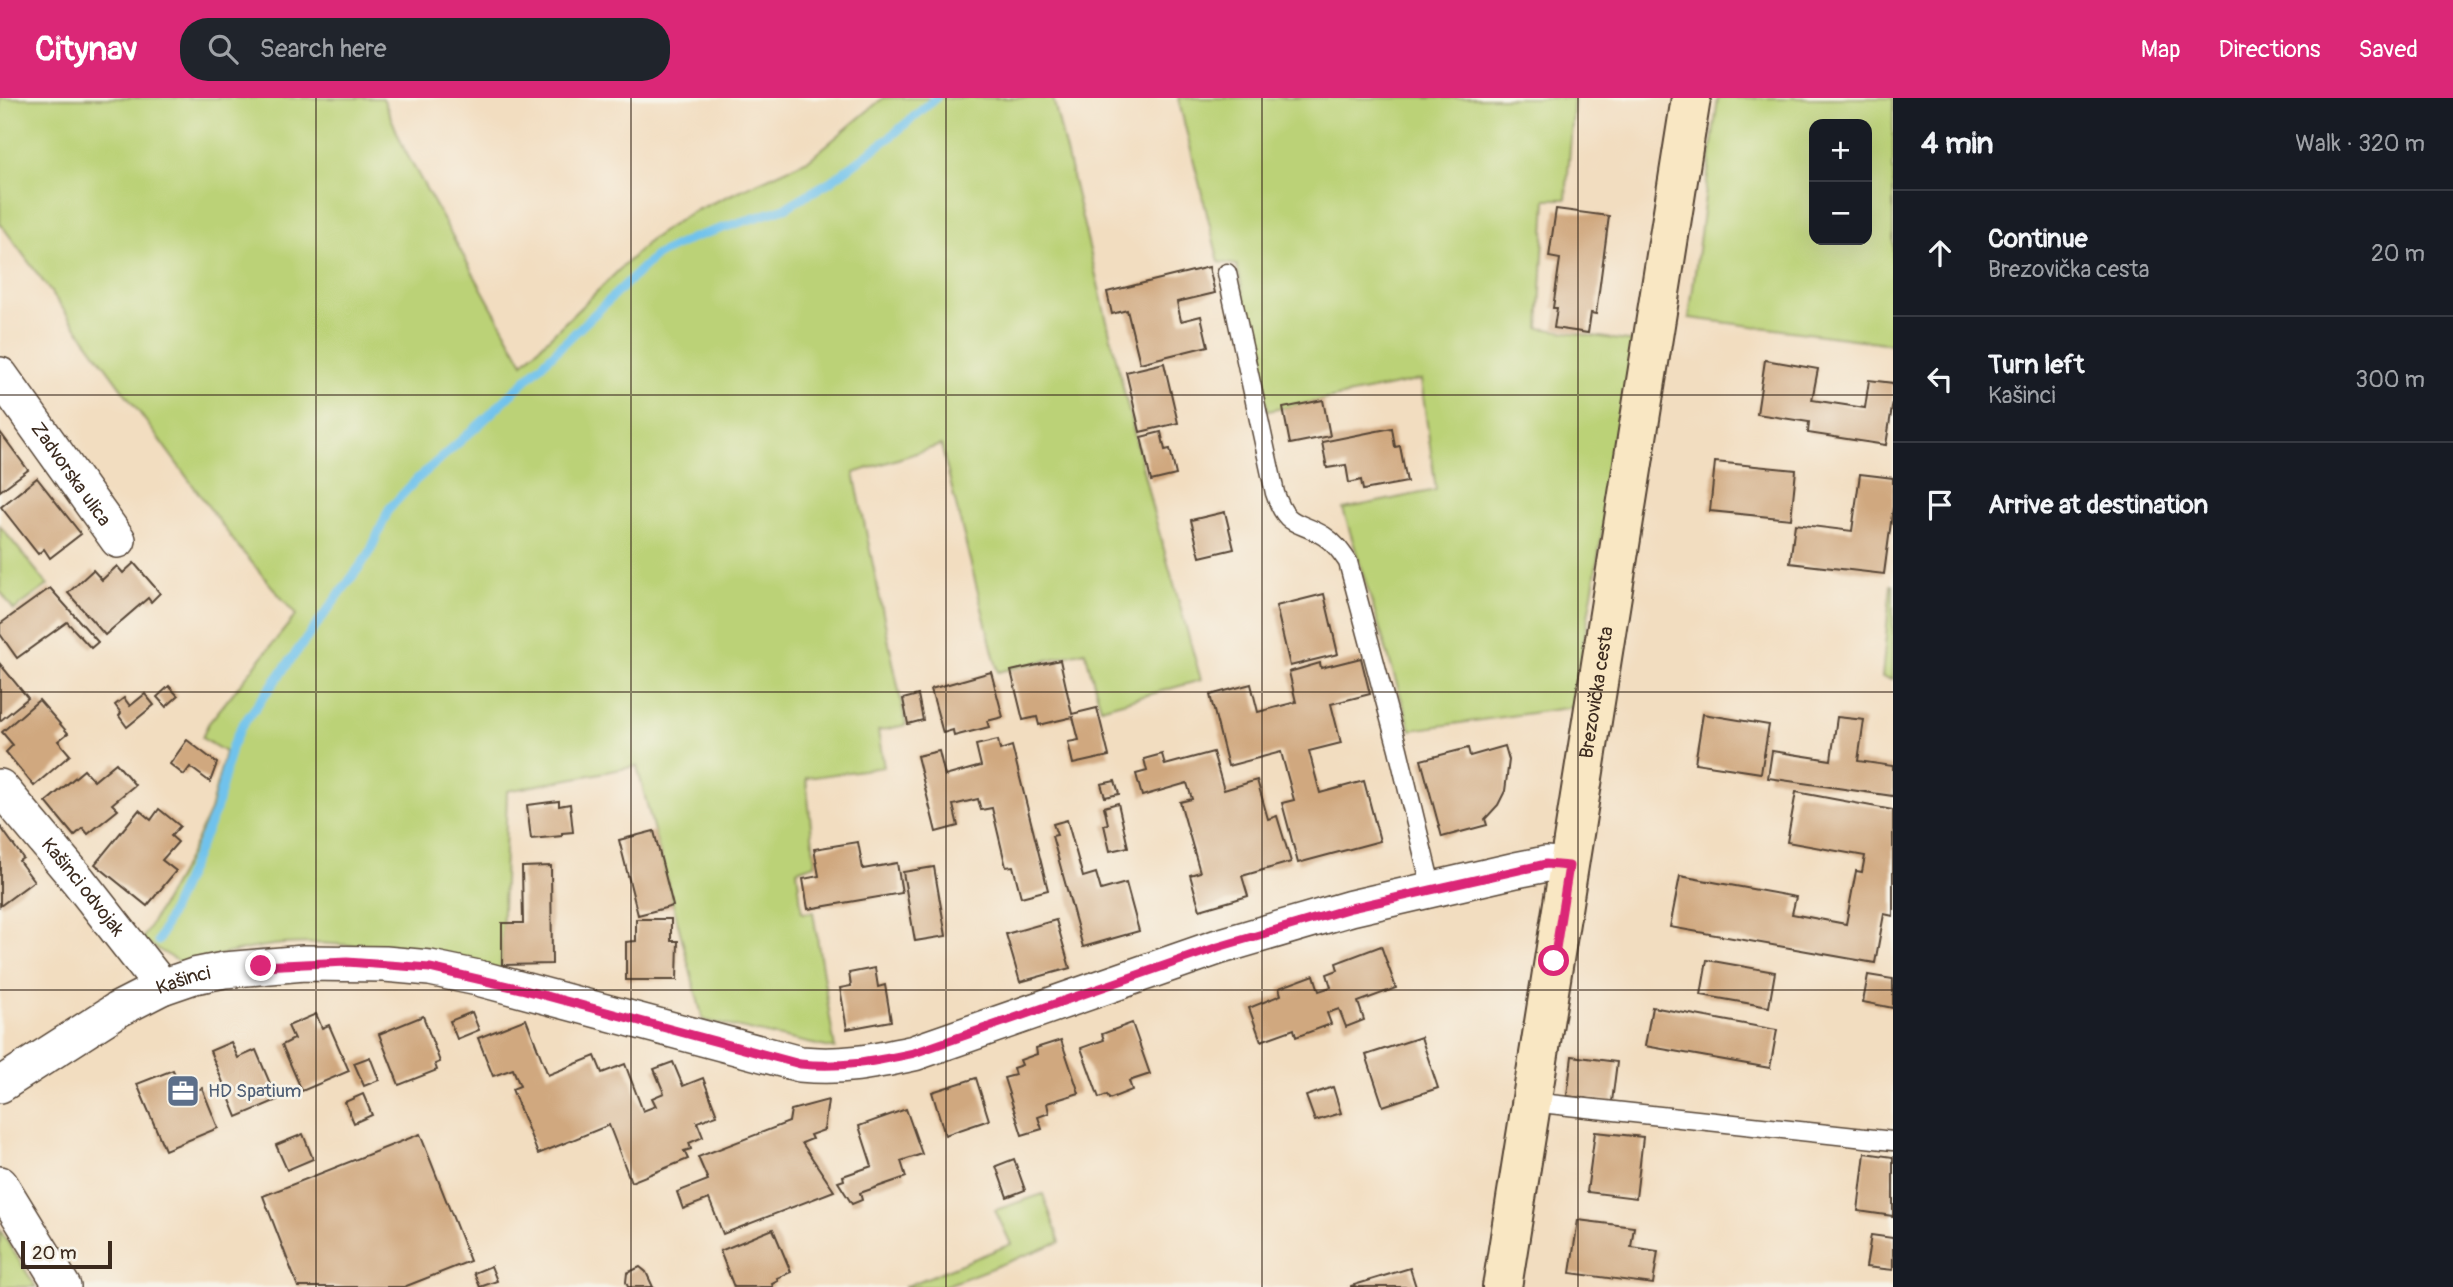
<!DOCTYPE html>
<meta charset="utf-8">
<style>
:root{--surface:#171b24;--page:#20242c;--text:#f1f3f6;--muted:#9ea1a6;--line:#363941;--accent:#db2777}
body{margin:0;font-family:Pangolin,sans-serif;background:var(--page);color:var(--text)}
.controls{position:absolute;right:21px;top:21px;display:grid;overflow:hidden;border-radius:14px;box-shadow:0 7px 28px #0002}
.controls button{width:63px;height:63px;display:grid;place-items:center;padding:0;border:0;border-bottom:2px solid var(--line);background:var(--surface);color:var(--text);font:35px sans-serif}
.scale{position:absolute;left:21px;bottom:18px;width:91px;box-sizing:border-box;padding-left:7px;border:4px solid #3b2a1e;border-top:0;font-size:19px;line-height:24px;white-space:nowrap;color:#3b2a1e;-webkit-text-stroke:5px #f7f3e8;paint-order:stroke}
.stop{position:absolute;width:21px;height:21px;margin:-16px;border:5px solid #db2777;border-radius:50%;background:#fff}
.stop.end{background:#db2777;border-color:#fff;box-shadow:0 2px 7px #0008}
.list{margin:0;padding:0;list-style:none}
h2{display:flex;justify-content:space-between;align-items:center;height:91px;margin:0;padding:0 28px;font-size:30px}
h2 small{font-size:23px;font-weight:400;color:var(--muted)}
.list li{display:grid;grid-template-columns:46px 1fr auto;gap:21px;align-items:center;box-sizing:border-box;height:126px;padding:0 28px;border-top:2px solid var(--line)}
.list b{display:block;font-size:26px;white-space:nowrap}
.list p{margin:0;font-size:23px;white-space:nowrap;color:var(--muted)}
.list em{font-size:23px;font-style:normal;color:var(--muted)}
.icon{flex:none;width:38px;height:38px;fill:none;stroke:currentColor;stroke-width:2;stroke-linecap:round;stroke-linejoin:round}
.map{position:relative;flex:none;width:1893px;height:1189px;overflow:hidden}
header{display:flex;align-items:center;gap:42px;box-sizing:border-box;height:98px;padding:0 35px;background:var(--accent);color:#fff}
header strong{font-size:33px}
nav{display:flex;gap:38px;margin-inline-start:auto;font-size:24px}
.search{width:490px;height:63px;background:var(--page);display:flex;align-items:center;gap:18px;box-sizing:border-box;padding:0 24px;border-radius:28px;color:var(--muted);font-size:26px}
main{display:flex}
aside{flex:1;background:var(--surface)}
.map>svg:first-child{display:block}
.green{fill:#bbd277;stroke:#7b7e4a;stroke-width:2;fill-rule:evenodd}
.lines{fill:none;stroke-linecap:round;stroke-linejoin:round}
.stream{stroke:#70c2ec;stroke-width:9}
.building{fill:#d0a87f}
.lane-casing{stroke:#564536;stroke-width:21}
.street-casing{stroke:#564536;stroke-width:38}
.secondary-casing{stroke:#564536;stroke-width:42}
.lane{stroke:#fff;stroke-width:18}
.street{stroke:#fff;stroke-width:35}
.secondary{stroke:#f9e7c3;stroke-width:38}
.route{stroke:#db2777;stroke-width:9}
.grid{fill:none;stroke:#3b2a1e;stroke-width:2;stroke-opacity:0.55}
.labels{text-anchor:middle;dominant-baseline:central;stroke-width:5;stroke-linejoin:round;paint-order:stroke}
.street-label{font-size:19px;fill:#3b2a1e;stroke:#f7f3e8}
.service-label{font-size:19px;fill:#4e5e75;stroke:#f7f3e8;text-anchor:start}
</style>
<header>
<strong>Citynav</strong>
<div class="search"><svg class="icon" aria-label="search" viewBox="0 0 24 24"><circle cx="10" cy="10" r="6"/><path d="M15 15l6 6"/></svg>Search here</div>
<nav><a>Map</a><a>Directions</a><a>Saved</a></nav>
</header>
<main>
<div class="map">
<svg width="1893" height="1189" viewBox="0 0 1893 1189">
<rect width="100%" height="100%" fill="#f7f3e8"/>
<filter id="ink" filterUnits="userSpaceOnUse"><feTurbulence type="fractalNoise" baseFrequency=".0143" numOctaves="2"/><feDisplacementMap in="SourceGraphic" scale="14" xChannelSelector="R" yChannelSelector="G"/><feConvolveMatrix kernelMatrix="1 2 1 2 8 2 1 2 1" color-interpolation-filters="sRGB"/></filter>
<filter id="wash" filterUnits="userSpaceOnUse"><feTurbulence type="fractalNoise" baseFrequency=".00686" numOctaves="4" result="noise"/><feDisplacementMap in="SourceGraphic" scale="28" xChannelSelector="R" yChannelSelector="G"/><feGaussianBlur stdDeviation="1.57" result="paint"/><feColorMatrix in="noise" values="0 0 0 0 0 0 0 0 0 0 0 0 0 0 0 0 0 1.4 0 .05"/><feComposite in="paint" operator="in"/></filter>
<g filter="url(#wash)">
<rect width="100%" height="100%" fill="#f2ddc0"/>
<g class="green">
<path d="M0 0H383L404 51 523 265 650 142 690 115 810 61 883 0H1053L1152 409 1201 582 1101 610 1085 553 998 574 941 347 854 375 906 627 878 633 884 669 806 680 815 766 797 772 802 815 813 814 835 951 703 922 637 668 507 693 501 872C430 859 356 841 283 846 249 849 216 858 183 866L142 842 186 764 210 713 225 654 202 640 208 626 296 517 236 446 0 125Z"/>
<polygon points="1178,0 1574,0 1566,101 1546,101 1539,230 1634,244 1573,609 1411,632 1343,411 1436,392 1421,282 1268,313 1237,167 1219,164"/>
<path d="M1718 0H1893V246L1689 220ZM1814 26H1867V142H1814Z"/>
<polygon points="0,428 48,487 14,512 0,493"/>
<polygon points="1891,486 1893,486 1893,581 1882,579"/>
<polygon points="1043,1096 1060,1144 942,1189 904,1189 1011,1146 995,1112"/>
<polygon points="0,1132 36,1189 0,1189"/>
</g>
<g class="lines">
<polyline class="stream" points="158,843 216,712 231,650 241,629 369,456 389,411 416,382 482,324 655,158 692,140 785,110 831,83 889,40 936,0"/>
</g>
<g id="blocks">
<g class="building">
<polygon points="1556,111 1609,118 1596,216 1591,215 1588,235 1554,230 1557,210 1553,210 1560,161 1549,159"/>
<polygon points="1209,169 1215,195 1177,204 1181,223 1201,218 1208,248 1140,265 1127,212 1112,216 1107,194"/>
<polygon points="1765,262 1818,271 1812,302 1865,310 1869,282 1893,285 1893,303 1886,347 1808,335 1809,324 1757,316"/>
<polygon points="1164,265 1178,325 1140,334 1126,274"/>
<polygon points="1323,302 1330,338 1290,346 1283,310"/>
<polygon points="1392,330 1395,349 1400,348 1407,384 1363,392 1361,382 1349,385 1346,367 1327,370 1322,344"/>
<polygon points="0,334 28,372 0,393"/>
<polygon points="1161,334 1165,352 1170,351 1176,377 1151,383 1141,339"/>
<polygon points="1715,364 1796,372 1791,421 1710,413"/>
<polygon points="1860,376 1893,380 1893,409 1884,476 1790,465 1795,426 1852,433"/>
<polygon points="37,380 81,436 50,460 44,451 38,456 1,409"/>
<polygon points="1225,414 1234,451 1200,459 1191,422"/>
<polygon points="134,465 160,495 151,504 148,500 105,537 68,495 93,472 102,482 117,468 123,475"/>
<polygon points="50,490 98,544 91,550 67,524 17,560 0,536 0,526"/>
<polygon points="1324,496 1338,556 1290,568 1276,508"/>
<polygon points="1361,560 1370,596 1331,606 1341,645 1309,653 1320,695 1364,683 1380,743 1298,765 1282,705 1294,702 1281,654 1228,668 1210,597 1251,586 1258,614 1296,604 1289,574 1320,565 1321,570"/>
<polygon points="1060,562 1072,616 1097,610 1109,658 1073,666 1068,644 1079,642 1073,619 1039,627 1037,619 1023,622 1011,573"/>
<polygon points="0,566 28,600 0,623"/>
<polygon points="991,574 1003,619 987,623 989,629 954,638 953,632 943,635 931,591"/>
<polygon points="169,588 178,598 166,609 157,599"/>
<polygon points="145,596 154,607 127,629 119,618 121,615 115,607 124,600 130,608"/>
<polygon points="918,597 923,622 908,626 903,601"/>
<polygon points="39,602 68,635 58,643 70,657 34,688 6,654 13,647 2,634"/>
<polygon points="1703,616 1769,627 1761,675 1695,665"/>
<polygon points="1837,619 1864,622 1858,663 1893,668 1893,698 1768,680 1772,653 1831,662"/>
<polygon points="187,642 217,665 210,684 190,669 184,677 170,666"/>
<polygon points="998,642 1000,652 1012,648 1048,792 1021,799 1013,768 1006,769 992,710 981,712 978,701 953,707 958,728 936,734 917,658 939,653 945,678 981,668 976,647"/>
<polygon points="1505,648 1509,662 1505,693 1498,707 1485,721 1487,727 1442,739 1421,662 1468,650 1470,658"/>
<polygon points="1213,654 1224,692 1257,682 1268,721 1277,718 1291,764 1242,778 1248,798 1200,812 1190,777 1200,774 1180,704 1192,701 1187,685 1142,698 1136,676 1147,673 1144,661 1162,656 1165,667"/>
<polygon points="116,665 135,687 112,706 118,712 88,736 83,730 74,738 46,704 84,672 94,683"/>
<polygon points="1115,683 1119,696 1105,699 1101,686"/>
<polygon points="1796,694 1893,712 1893,818 1884,816 1875,865 1670,829 1680,778 1796,799 1792,816 1846,826 1856,773 1862,774 1865,758 1787,744"/>
<polygon points="559,703 559,708 570,706 573,734 562,735 562,738 531,741 527,707"/>
<polygon points="1118,705 1128,749 1110,753 1104,727 1108,726 1104,709"/>
<polygon points="159,711 180,728 171,738 178,744 162,762 176,773 147,808 95,766 139,712 151,722"/>
<polygon points="1067,722 1083,779 1096,775 1101,792 1126,785 1139,833 1083,849 1052,738 1057,737 1053,726"/>
<polygon points="0,728 23,760 19,763 34,783 0,808"/>
<polygon points="654,733 673,808 638,817 619,742"/>
<polygon points="858,744 863,771 897,765 902,795 808,811 803,781 819,778 814,751"/>
<polygon points="551,768 552,866 502,867 502,825 523,825 522,769"/>
<polygon points="934,769 946,838 915,843 903,774"/>
<polygon points="636,821 671,821 671,843 678,843 677,882 626,882 626,844 636,843"/>
<polygon points="1056,822 1070,870 1020,884 1006,836"/>
<polygon points="1381,848 1396,890 1358,904 1364,922 1346,929 1339,911 1327,915 1331,926 1296,939 1294,931 1261,943 1249,910 1281,897 1279,890 1314,877 1319,893 1331,889 1327,876 1338,872 1336,865"/>
<polygon points="1707,862 1775,874 1769,909 1701,897"/>
<polygon points="875,870 878,889 885,887 891,923 847,931 840,890 851,888 849,875"/>
<polygon points="1868,877 1893,881 1893,910 1863,904"/>
<polygon points="1652,909 1777,932 1770,970 1645,948"/>
<polygon points="472,914 479,932 457,941 450,923"/>
<polygon points="316,916 322,930 329,927 349,973 302,993 282,947 294,941 288,928"/>
<polygon points="423,918 440,964 435,966 437,972 399,987 379,936"/>
<polygon points="526,921 548,977 595,958 602,975 625,966 643,1013 656,1008 652,1000 664,995 654,971 673,964 683,988 703,980 717,1017 697,1024 703,1039 689,1045 691,1051 684,1053 688,1061 631,1084 609,1027 538,1056 512,991 520,988 513,971 493,978 478,940"/>
<polygon points="1132,925 1150,976 1129,983 1132,992 1109,1001 1107,997 1099,1000 1081,950 1104,942 1102,936"/>
<polygon points="1421,939 1438,990 1383,1008 1366,957"/>
<polygon points="1061,942 1079,995 1047,1005 1049,1015 1038,1019 1042,1031 1022,1037 1004,980 1015,977 1013,970 1022,967 1020,962 1037,956 1036,950"/>
<polygon points="231,944 238,960 256,952 277,1002 237,1019 210,953"/>
<polygon points="1572,958 1617,964 1612,1004 1567,998"/>
<polygon points="370,959 379,982 364,988 354,965"/>
<polygon points="173,972 178,984 185,980 191,994 202,990 218,1030 165,1052 137,986"/>
<polygon points="976,980 989,1022 945,1037 932,994"/>
<polygon points="1333,989 1341,1015 1315,1023 1306,998"/>
<polygon points="363,996 372,1017 354,1025 345,1004"/>
<polygon points="828,1002 824,1032 810,1037 812,1041 802,1045 834,1093 723,1136 709,1101 683,1111 677,1094 708,1082 698,1059 789,1024 791,1012"/>
<polygon points="906,1011 922,1056 901,1063 906,1079 860,1095 862,1102 852,1106 838,1084 844,1082 843,1078 872,1068 859,1028"/>
<polygon points="1595,1034 1643,1039 1636,1100 1587,1094"/>
<polygon points="303,1036 313,1061 287,1072 276,1047"/>
<polygon points="420,1036 470,1163 404,1189 298,1189 263,1098"/>
<polygon points="1865,1055 1893,1059 1893,1118 1858,1113"/>
<polygon points="1014,1061 1025,1092 1007,1099 996,1068"/>
<polygon points="1578,1122 1634,1129 1631,1149 1658,1153 1653,1186 1570,1175"/>
<polygon points="773,1131 791,1174 777,1180 778,1183 772,1186 773,1189 734,1189 720,1153"/>
<polygon points="1871,1137 1893,1140 1893,1172 1866,1169"/>
<polygon points="491,1168 497,1183 480,1189 474,1175"/>
<polygon points="640,1169 646,1174 653,1189 628,1189 626,1184 627,1175"/>
<polygon points="1410,1170 1416,1189 1351,1189 1351,1188"/>
</g>
</g>
</g>
<g filter="url(#ink)">
<use href="#blocks" fill-opacity="0" stroke="#564536" stroke-width="2"/>
<g class="lines">
<defs>
<g id="lane">
<path d="M1227 175 1275 395C1287 431 1298 422 1324 438 1335 445 1341 454 1348 464L1398 651 1432 792"/>
<polyline points="1531,1004 1893,1043"/>
</g>
<g id="street">
<path id="s1" d="M0 277 118 442"/>
<path id="s2" d="M0 689 78 782 162 889"/>
<path id="s3" d="M0 987 117 912 162 889 194 878 224 872 304 865 385 866 430 870 478 880 800 966C842 970 872 964 914 955L1218 849 1351 810 1516 772 1546 766 1569 768"/>
<polyline points="0,1086 63,1189"/>
</g>
<g id="secondary">
<path id="s4" d="M1502 1189 1691 0"/>
</g>
</defs>
<use href="#lane" class="lane-casing"/>
<use href="#street" class="street-casing"/>
<use href="#secondary" class="secondary-casing"/>
<use href="#lane" class="lane"/>
<use href="#street" class="street"/>
<use href="#secondary" class="secondary"/>
</g>
</g>
<g class="lines" filter="url(#ink)">
<path class="route" d="M261 868 347 864 430 870 521 891 800 966C842 970 872 964 914 955L1218 849 1351 810 1546 766 1569 768 1554 863"/>
</g>
<path class="grid" d="M316 0V1189M631 0V1189M946 0V1189M1262 0V1189M1578 0V1189M0 297H1893M0 594H1893M0 892H1893"/>
<defs>
<symbol id="office-square" viewBox="-11 -11 22 22"><rect x="-9" y="-9" width="18" height="18" rx="4" fill="#5c6f8a" stroke="#f7f3e8"/><path d="M-6-3h4V-5.5h4V-3h4V5H-6ZM-1-4.5V-3h2v-1.5ZM-6 0V1H6V0Z" fill="#fff"/></symbol>
</defs>
<g fill-rule="evenodd">
<use href="#office-square" x="164" y="974" width="38" height="38"/>
</g>
<g class="labels">
<g class="street-label">
<text stroke="none"><textPath href="#s1" startOffset="122">Zadvorska ulica</textPath></text>
<text stroke="none"><textPath href="#s4" startOffset="602">Brezovička cesta</textPath></text>
<text stroke="none"><textPath href="#s2" startOffset="130">Kašinci odvojak</textPath></text>
<text stroke="none"><textPath href="#s3" startOffset="212">Kašinci</textPath></text>
</g>
<g class="service-label">
<text x="208" y="993">HD Spatium</text>
</g>
</g>
</svg>
<div class="controls">
<button>+</button>
<button>−</button>
</div>
<div class="scale">20 m</div>
<div class="stop" style="left:1554px;top:863px"></div>
<div class="stop end" style="left:261px;top:868px"></div>
</div>
<aside>
<h2>4 min<small>Walk · 320 m</small></h2>
<ul class="list">
<li><svg class="icon" aria-label="ahead" viewBox="0 0 24 24"><path d="M12 20V5M6 11l6-6 6 6"/></svg><div><b>Continue</b><p>Brezovička cesta</p></div><em>20 m</em></li>
<li><svg class="icon" aria-label="left" viewBox="0 0 24 24"><path d="M17 20v-9H6M10 6l-5 5 5 5"/></svg><div><b>Turn left</b><p>Kašinci</p></div><em>300 m</em></li>
<li><svg class="icon" aria-label="arrive" viewBox="0 0 24 24"><path d="M6 21V4h12l-3 4 3 4H6"/></svg><div><b>Arrive at destination</b></div></li>
</ul>
</aside>
</main>
